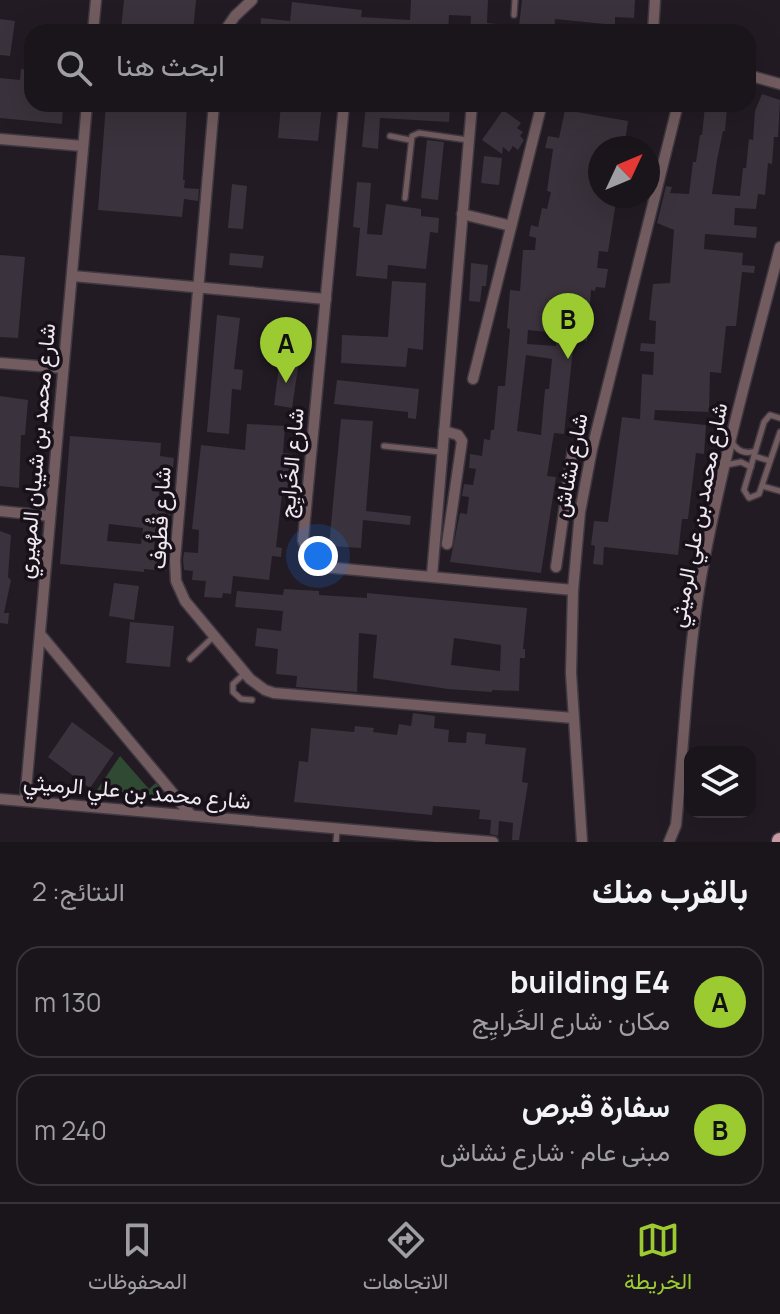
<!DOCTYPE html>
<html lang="ar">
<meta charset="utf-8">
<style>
:root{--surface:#1a141b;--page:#272128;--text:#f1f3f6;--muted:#9f9ea3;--line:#38333a;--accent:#9cca31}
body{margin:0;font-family:Manrope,Vazirmatn,sans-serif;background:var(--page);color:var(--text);direction:rtl}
.controls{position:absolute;right:24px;bottom:24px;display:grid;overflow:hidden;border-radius:16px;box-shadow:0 8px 32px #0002}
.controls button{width:72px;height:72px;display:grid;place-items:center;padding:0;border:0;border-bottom:2px solid var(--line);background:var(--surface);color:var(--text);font:40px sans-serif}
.compass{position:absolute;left:588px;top:136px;width:72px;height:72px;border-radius:50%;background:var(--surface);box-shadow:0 8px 32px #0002;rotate:46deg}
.you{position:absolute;left:318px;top:556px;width:28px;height:28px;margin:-20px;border:6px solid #fff;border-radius:50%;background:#1a73e8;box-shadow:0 0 0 12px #1a73e833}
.badge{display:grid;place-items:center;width:52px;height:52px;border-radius:50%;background:var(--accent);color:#111;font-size:26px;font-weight:700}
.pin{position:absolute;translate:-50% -66px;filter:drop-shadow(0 2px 4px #0008)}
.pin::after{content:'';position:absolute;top:42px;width:28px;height:24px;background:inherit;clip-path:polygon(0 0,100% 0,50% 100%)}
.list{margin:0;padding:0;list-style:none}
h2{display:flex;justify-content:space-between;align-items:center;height:104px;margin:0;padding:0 32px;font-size:34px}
h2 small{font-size:26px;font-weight:400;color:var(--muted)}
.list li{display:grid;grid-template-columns:52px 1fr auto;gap:24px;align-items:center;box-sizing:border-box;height:112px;margin:0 16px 16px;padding:0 16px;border:2px solid var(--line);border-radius:24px}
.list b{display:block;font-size:30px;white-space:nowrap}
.list p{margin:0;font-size:26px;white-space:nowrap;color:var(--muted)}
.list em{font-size:26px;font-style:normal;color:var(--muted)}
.icon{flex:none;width:44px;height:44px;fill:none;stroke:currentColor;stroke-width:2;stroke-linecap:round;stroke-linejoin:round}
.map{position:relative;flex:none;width:780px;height:842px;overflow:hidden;direction:ltr}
.search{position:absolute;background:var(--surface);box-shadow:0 8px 32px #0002;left:24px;right:24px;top:24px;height:88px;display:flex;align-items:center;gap:20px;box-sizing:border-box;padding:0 28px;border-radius:24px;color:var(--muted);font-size:30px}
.sheet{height:360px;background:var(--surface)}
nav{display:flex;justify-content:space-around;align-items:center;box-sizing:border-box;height:112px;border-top:2px solid var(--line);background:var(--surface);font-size:22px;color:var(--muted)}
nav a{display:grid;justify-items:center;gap:4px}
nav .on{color:var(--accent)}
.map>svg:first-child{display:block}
.green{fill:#2f4932}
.building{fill:#3a323c;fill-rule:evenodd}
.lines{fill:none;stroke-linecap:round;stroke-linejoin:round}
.service-casing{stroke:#3f3840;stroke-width:8}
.minor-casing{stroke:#3f3840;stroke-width:13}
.primary-casing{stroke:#3f3840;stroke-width:19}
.service{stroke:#725c60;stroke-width:5}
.minor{stroke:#725c60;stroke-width:10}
.primary{stroke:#c89aa3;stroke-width:16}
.labels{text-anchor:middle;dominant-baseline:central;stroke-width:7;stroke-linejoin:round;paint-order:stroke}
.street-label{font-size:22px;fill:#eee8ef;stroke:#19111a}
</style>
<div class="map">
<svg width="780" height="842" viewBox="0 0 780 842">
<rect width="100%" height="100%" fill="#221b24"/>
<polygon class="green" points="120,756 149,789 156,783 168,802 155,803 154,795 97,790"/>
<g class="building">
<polygon points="124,0 196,0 193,32 121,29"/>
<polygon points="411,0 488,0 487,23 519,26 522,0 635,0 634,18 615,17 615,25 555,19 554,32 470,32 471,16 449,15 448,32 260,32 261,18 290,21 292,2 362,10 361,17 410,20"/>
<polygon points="0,19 15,21 10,56 0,55"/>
<polygon points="21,69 32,70 32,104 63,104 62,124 0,118 0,78 20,80"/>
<polygon points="762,94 780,100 778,137 774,137 772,164 768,163 765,195 758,194 756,209 735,208 734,225 757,227 756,238 705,234 704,249 743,253 742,265 755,266 754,273 742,272 736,326 726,326 721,373 710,372 709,412 655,410 654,420 706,425 704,454 696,453 688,519 682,519 678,555 604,547 603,565 593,564 595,546 591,545 594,521 608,522 622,417 640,419 642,374 653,375 654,352 640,351 641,343 655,344 656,321 649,320 653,284 670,283 674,230 657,223 666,186 672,187 670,193 689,194 693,162 696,162 700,135 702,135 705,106 727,108 725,131 723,131 717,160 712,194 740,196 743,168 746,168 749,139 753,140 755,111"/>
<polygon points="106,104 187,104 183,180 185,180 184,188 199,189 198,201 184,199 182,217 98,210"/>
<polygon points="281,104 322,104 318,141 278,138"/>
<polygon points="366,104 450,105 449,122 380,118 378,149 362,147"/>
<polygon points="503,110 521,123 517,128 523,132 520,136 524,140 518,150 513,146 509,152 503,147 502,154 482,140"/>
<path d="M565 110 628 121 624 148H600V196H617L608 252 599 251 597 268 608 269 605 288 596 287 595 291 591 290 587 341 574 340 564 434 554 433 547 476 556 477 541 573 450 562 460 513 467 514 469 497 462 496 464 484 473 485 476 469 469 468 470 454 482 456 484 439 490 440 491 430H494L498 386H505L510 329 507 328 510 290 520 291 523 250H535L536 238 529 236 531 225 538 227 542 208 547 209 551 192 547 191 553 149 545 148 548 136 559 138ZM528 330 557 333 556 346 527 344ZM526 355 552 359 549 389H545L541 435 517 431Z"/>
<polygon points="427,140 444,142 438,200 421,198"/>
<polygon points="484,156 502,158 499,185 481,183"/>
<polygon points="357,182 371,183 367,234 382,235 386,204 421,209 421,216 439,218 438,233 430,232 426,269 388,265 387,279 356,276 360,228 353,227"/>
<polygon points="232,184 247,186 243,229 228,228"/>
<polygon points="230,253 264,256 262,268 229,265"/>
<polygon points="0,255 25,257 18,338 0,337"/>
<polygon points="471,263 488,265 486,286 482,286 480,302 469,301"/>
<polygon points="392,281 426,283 423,350 408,348 406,367 341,363 342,335 388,337"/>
<polygon points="217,315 240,318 234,369 243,370 241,390 232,389 229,434 207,432"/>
<polygon points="280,358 299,361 292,408 274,405"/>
<polygon points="337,380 419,389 416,419 408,418 408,412 334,404"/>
<polygon points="0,396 28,400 25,435 21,435 19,488 0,486"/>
<polygon points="341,419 373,421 366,511 411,516 410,525 363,520 361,548 329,546"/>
<polygon points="247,424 285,426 283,453 292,454 288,495 282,494 276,547 282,548 281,557 272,556 269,580 233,576 231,594 223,593 222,598 204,597 206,581 192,580 193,571 184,570 183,560 184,552 198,553 199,530 192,529 201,445 245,450"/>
<path d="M70 436 161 443 160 456 174 458 172 477 161 476 158 503 171 504 169 528 156 526 154 548 155 553 167 555 166 571 144 569V572L60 564ZM109 524 143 528 141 544 107 541Z"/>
<polygon points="0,531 11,535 8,577 11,580 4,613 9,613 8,624 0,623"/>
<polygon points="114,583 139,586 134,620 109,616"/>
<path d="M284 589 319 591V595L367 598V593L527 608 523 649H525V658H520L519 691 492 690V692L448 689 373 678 377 635 359 633 357 692 296 687 297 676 276 674 278 649 255 646 257 628 281 631 283 611 235 607 237 591 283 595ZM454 638 501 645 500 671 451 665Z"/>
<polygon points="130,622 174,626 170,667 126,663"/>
<polygon points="413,713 435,716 434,728 449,730 448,742 466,743 467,732 486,734 485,744 526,748 522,782 528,783 519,840 512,840 513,823 499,821 498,836 490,834 491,820 479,819 480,810 433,806 432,815 294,802 299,761 308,762 311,728 354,732 355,726 374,728 373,732 397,735 399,724 411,726"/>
<polygon points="72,722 114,753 90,788 48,757"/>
</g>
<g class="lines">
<defs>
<g id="service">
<polyline points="514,15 515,0"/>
<polyline points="390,136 410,140"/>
<polyline points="405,198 412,136 419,133 468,140"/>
<polyline points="780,418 770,415 764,422 744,490 749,498 759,494 780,432"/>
<path d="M731 440C736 450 744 455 755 451"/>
<polyline points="384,446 441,452"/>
<polyline points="754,456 770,461"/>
<polyline points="726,465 741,462 751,467"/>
<polyline points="762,486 780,491"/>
<polyline points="190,659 213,637"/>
<polyline points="244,674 233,684 233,692 241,699 252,700"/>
<polyline points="336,842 337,830"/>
</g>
<g id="minor">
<polyline points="93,32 96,0"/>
<polyline points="224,32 235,16 252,0"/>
<polyline points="653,32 655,0"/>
<polyline points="748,75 780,84"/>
<polyline points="214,104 175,560 176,581 185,601 250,679 265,690 274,693 573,718"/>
<polyline points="344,104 303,540 311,560 324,567 573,590"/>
<polyline points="0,139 83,146"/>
<polyline points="462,214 511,226"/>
<polyline points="73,276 326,299"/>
<polyline points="0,363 63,368"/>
<polyline points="473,379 540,111"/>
<polyline points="444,431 458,435 462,441 447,544"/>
<polyline points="0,511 50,516"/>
<polyline points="556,567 573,449"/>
<polyline points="432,575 472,104"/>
<polyline points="40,634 191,815"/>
<polyline points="0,799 493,842"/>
<polyline points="25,801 87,104"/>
<polyline points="582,842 571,673 573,590 580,512 592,449 678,104"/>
<path d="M669 842 676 825C684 743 687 659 701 577 721 466 752 357 780 247"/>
</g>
<polyline id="primary" points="780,842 780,841"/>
</defs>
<use href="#service" class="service-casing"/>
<use href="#minor" class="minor-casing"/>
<use href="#primary" class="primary-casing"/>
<use href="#service" class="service"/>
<use href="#minor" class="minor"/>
<use href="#primary" class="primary"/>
</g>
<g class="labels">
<g class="street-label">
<text transform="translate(36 451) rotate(-85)">شارع محمد بن شيبان المهيري</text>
<text transform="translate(291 463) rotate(-85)">شارع الخَرايِج</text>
<text transform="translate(570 465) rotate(-79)">شارع نشاش</text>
<text transform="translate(698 515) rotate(-79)">شارع محمد بن علي الرميثي</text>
<text transform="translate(160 518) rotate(-87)">شارع قُطُوف</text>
<text transform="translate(137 791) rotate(5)">شارع محمد بن علي الرميثي</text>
</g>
</g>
</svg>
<div class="controls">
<button><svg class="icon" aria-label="layers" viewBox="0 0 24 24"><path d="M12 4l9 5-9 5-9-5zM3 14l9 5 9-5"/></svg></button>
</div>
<svg class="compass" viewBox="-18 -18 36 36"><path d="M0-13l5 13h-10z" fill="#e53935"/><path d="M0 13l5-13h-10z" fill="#9f9ea3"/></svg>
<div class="you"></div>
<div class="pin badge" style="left:286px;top:383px">A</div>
<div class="pin badge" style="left:568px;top:359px">B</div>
<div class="search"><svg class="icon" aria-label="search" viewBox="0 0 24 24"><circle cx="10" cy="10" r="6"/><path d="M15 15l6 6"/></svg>ابحث هنا</div>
</div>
<section class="sheet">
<h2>بالقرب منك<small>النتائج: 2</small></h2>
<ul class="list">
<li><span class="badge">A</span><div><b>building E4</b><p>مكان · شارع الخَرايِج</p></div><em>130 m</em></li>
<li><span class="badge">B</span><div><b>سفارة قبرص</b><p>مبنى عام · شارع نشاش</p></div><em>240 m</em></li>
</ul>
</section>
<nav>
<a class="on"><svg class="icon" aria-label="map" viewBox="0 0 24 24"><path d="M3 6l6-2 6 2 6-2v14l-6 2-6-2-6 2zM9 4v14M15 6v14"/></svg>الخريطة</a>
<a><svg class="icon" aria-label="directions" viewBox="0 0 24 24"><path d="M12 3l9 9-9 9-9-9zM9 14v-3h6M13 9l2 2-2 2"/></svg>الاتجاهات</a>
<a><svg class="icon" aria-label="saved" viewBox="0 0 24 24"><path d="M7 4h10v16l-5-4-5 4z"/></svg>المحفوظات</a>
</nav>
